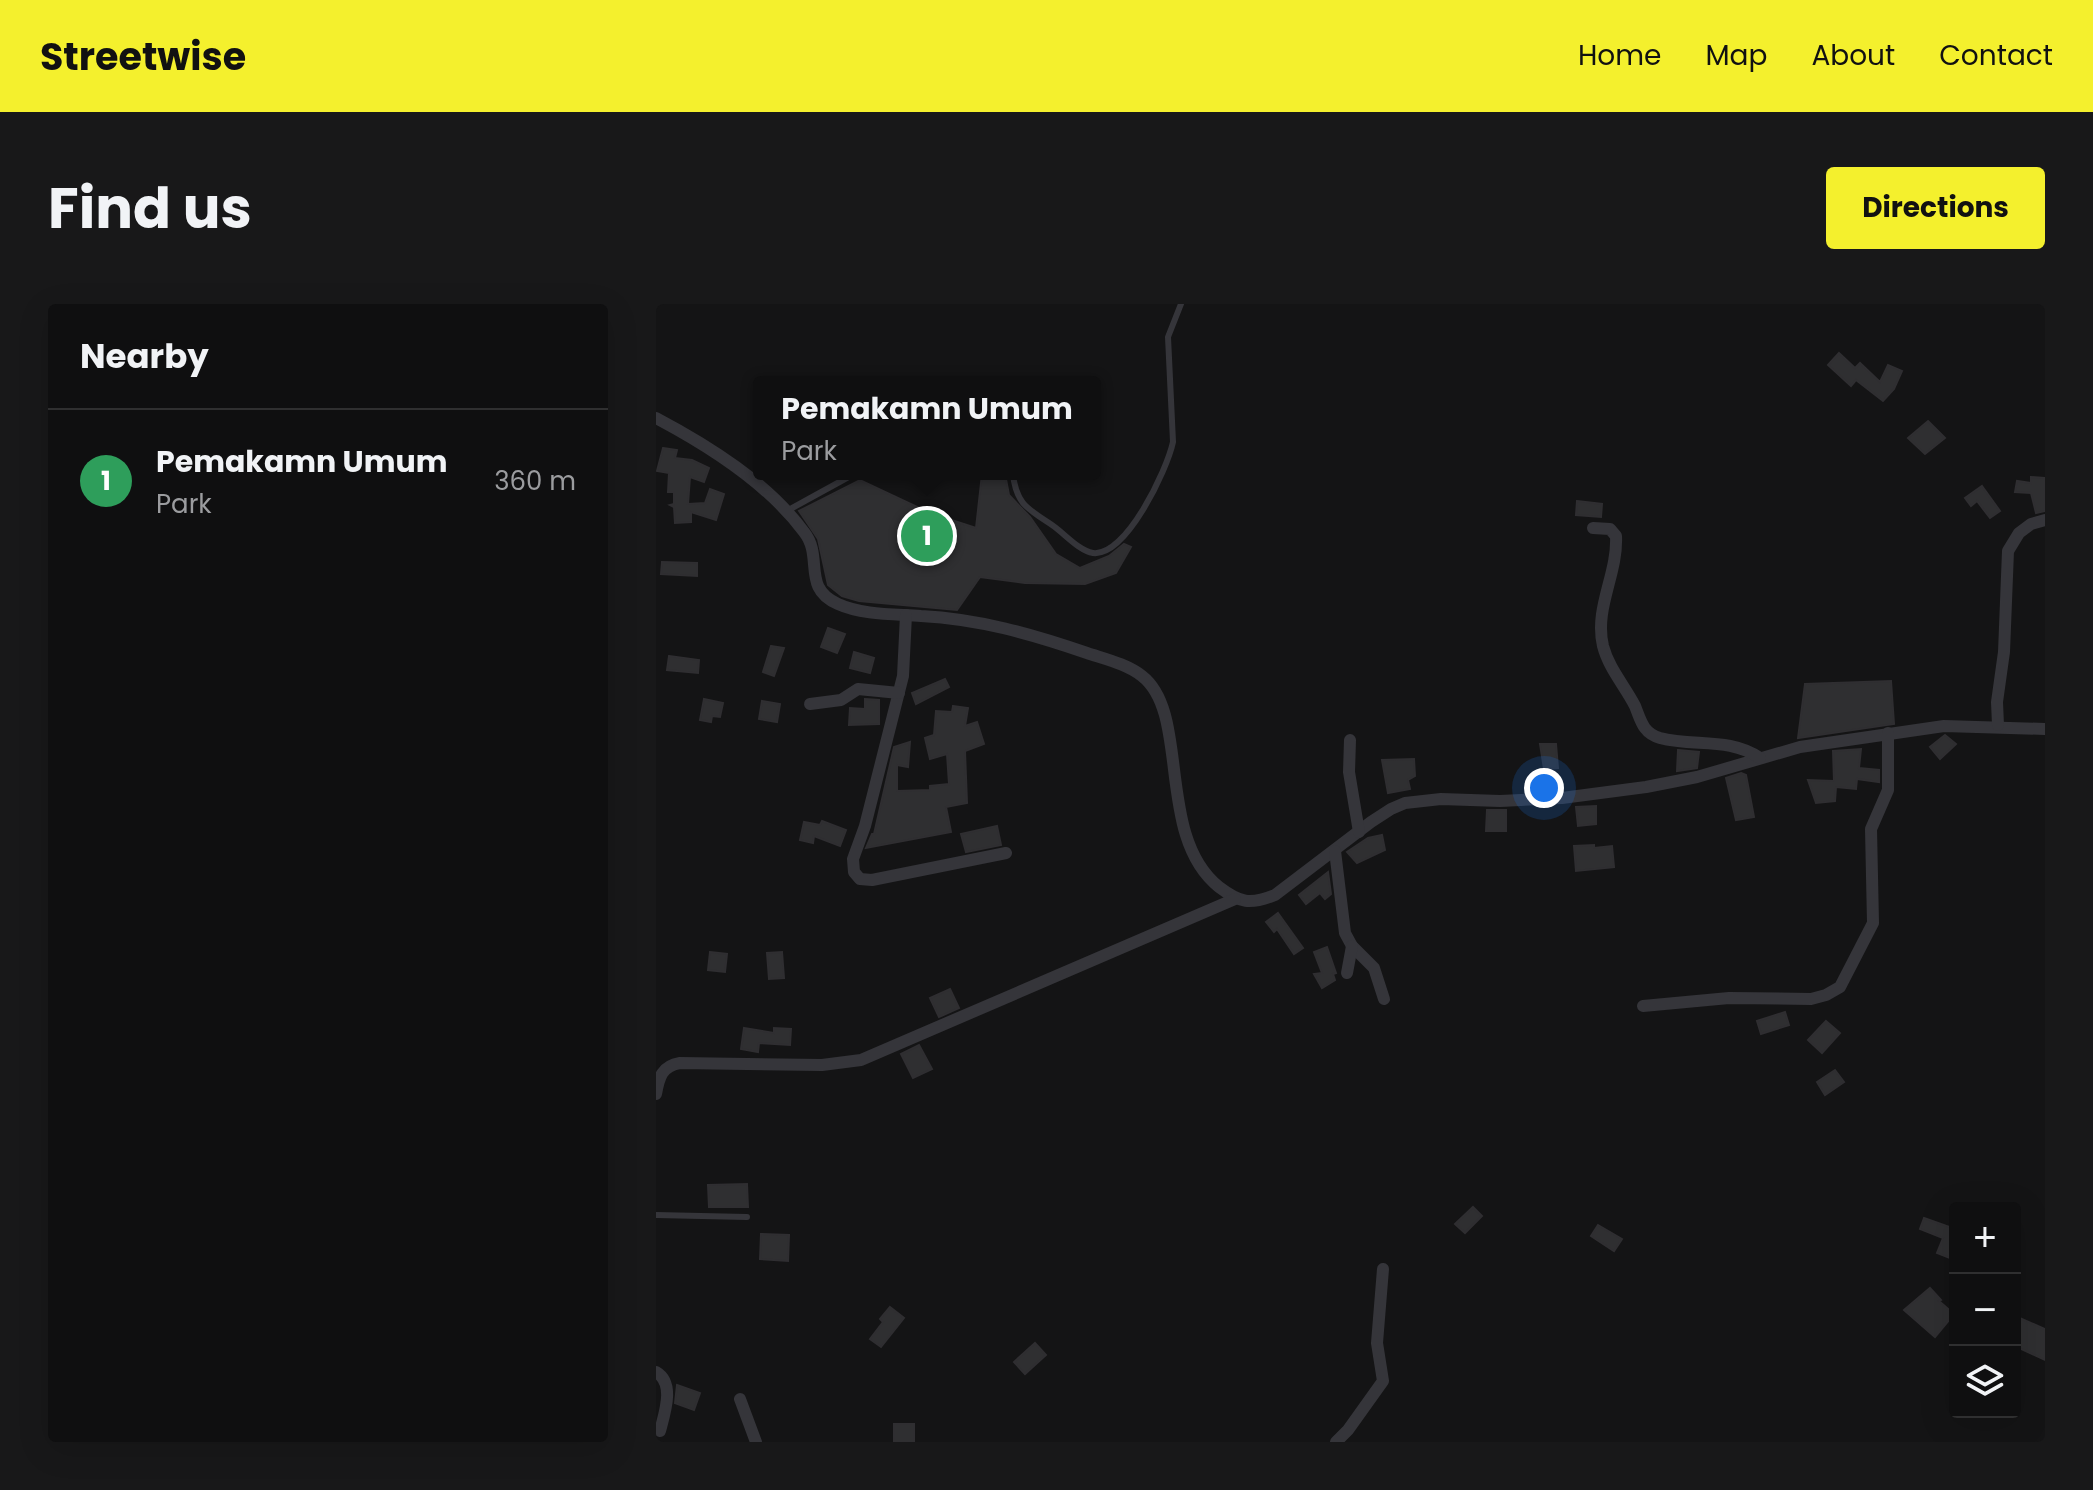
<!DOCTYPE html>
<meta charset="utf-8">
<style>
:root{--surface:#0f0f10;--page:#181819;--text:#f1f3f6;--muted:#9b9c9f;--line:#2f2f30;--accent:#f4f02d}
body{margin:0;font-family:Poppins,sans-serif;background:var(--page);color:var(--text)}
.controls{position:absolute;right:24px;bottom:24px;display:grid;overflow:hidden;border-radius:8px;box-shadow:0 8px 32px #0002}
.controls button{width:72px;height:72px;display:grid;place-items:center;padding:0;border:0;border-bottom:2px solid var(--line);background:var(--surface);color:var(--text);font:40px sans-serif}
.you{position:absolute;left:888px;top:484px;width:28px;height:28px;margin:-20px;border:6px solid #fff;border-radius:50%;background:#1a73e8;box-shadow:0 0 0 12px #1a73e833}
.badge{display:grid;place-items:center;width:52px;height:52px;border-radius:50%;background:var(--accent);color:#fff;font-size:26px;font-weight:700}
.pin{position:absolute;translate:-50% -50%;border:4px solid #fff;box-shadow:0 2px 8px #0006}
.popup{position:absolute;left:97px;top:72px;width:348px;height:104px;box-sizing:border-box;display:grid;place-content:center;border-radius:8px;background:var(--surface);filter:drop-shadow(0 2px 6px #0005);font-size:26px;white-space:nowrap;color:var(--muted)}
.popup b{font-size:30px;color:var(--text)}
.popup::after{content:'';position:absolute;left:50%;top:100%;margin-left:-16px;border:16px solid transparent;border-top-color:var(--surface)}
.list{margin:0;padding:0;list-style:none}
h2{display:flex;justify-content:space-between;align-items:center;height:104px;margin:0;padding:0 32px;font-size:34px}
h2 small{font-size:26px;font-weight:400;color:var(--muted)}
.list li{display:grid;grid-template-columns:52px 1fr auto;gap:24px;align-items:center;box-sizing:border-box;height:144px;padding:0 32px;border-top:2px solid var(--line)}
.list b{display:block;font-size:30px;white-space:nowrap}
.list p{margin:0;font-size:26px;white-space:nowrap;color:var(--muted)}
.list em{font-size:26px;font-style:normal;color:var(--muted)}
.icon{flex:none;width:44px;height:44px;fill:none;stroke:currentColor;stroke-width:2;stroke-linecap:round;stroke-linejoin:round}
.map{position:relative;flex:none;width:1389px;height:1138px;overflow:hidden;border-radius:8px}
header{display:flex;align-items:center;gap:48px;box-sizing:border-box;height:112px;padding:0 40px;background:var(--accent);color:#111}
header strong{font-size:38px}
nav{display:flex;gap:44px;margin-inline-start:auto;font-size:28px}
.intro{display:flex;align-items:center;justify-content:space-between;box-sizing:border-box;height:192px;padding:0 48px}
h1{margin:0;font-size:56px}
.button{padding:20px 36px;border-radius:8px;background:var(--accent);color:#111;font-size:28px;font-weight:700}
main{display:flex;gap:48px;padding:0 48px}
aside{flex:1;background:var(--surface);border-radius:8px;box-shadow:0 8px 32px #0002}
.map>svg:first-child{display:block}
.building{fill:#2f2f31;stroke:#2f2e31;stroke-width:2}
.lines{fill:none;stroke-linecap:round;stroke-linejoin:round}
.lane{stroke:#35353a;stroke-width:6}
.street{stroke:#35353a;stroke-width:12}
</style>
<header>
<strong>Streetwise</strong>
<nav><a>Home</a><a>Map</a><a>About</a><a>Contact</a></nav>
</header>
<div class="intro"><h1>Find us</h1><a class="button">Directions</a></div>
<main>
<aside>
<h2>Nearby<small></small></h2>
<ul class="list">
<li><span class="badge" style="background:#2e9e5b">1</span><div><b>Pemakamn Umum</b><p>Park</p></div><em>360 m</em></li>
</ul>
</aside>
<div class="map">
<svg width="1389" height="1138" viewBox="0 0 1389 1138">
<rect width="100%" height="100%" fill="#141415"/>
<g class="building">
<polygon points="1183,49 1199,64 1204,59 1224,78 1232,61 1246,67 1238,85 1227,97 1200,76 1195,82 1172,61"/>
<polygon points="1272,117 1289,134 1269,150 1252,134"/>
<polygon points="7,144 21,146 19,154 36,156 53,164 48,178 34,173 32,200 49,199 54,185 68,190 60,216 35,208 35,218 19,219 18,203 14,201 18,200 18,188 12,188 13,169 1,167"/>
<polygon points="326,170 349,170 353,191 374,213 400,250 424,264 453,252 468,240 475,243 460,269 429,280 369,279 324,273 301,306 203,297 186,292 172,281 162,235 143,207 204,176 274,209 320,224"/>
<polygon points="1375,173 1389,174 1389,207 1380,209 1375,189 1359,188 1361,177 1375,179"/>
<polygon points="1326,182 1344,207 1334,214 1321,197 1315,202 1309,194"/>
<polygon points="921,197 946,200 945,213 920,211"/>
<polygon points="6,258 41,259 41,272 5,270"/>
<polygon points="172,324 189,330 181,349 165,343"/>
<polygon points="115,342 128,344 118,372 107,368"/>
<polygon points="198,348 218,354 214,369 194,364"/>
<polygon points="13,352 43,356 42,369 11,366"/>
<polygon points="289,375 293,383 260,400 256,389"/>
<polygon points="1235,377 1238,420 1142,434 1149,380"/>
<polygon points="48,395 67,399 64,413 56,412 55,418 44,416"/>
<polygon points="209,395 223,396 223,420 193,421 194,404 209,405"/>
<polygon points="106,397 124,400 121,418 103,415"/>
<polygon points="297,402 312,404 309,422 321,418 328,440 309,447 311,499 290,503 295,528 210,544 216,530 218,530 238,443 254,438 252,463 241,461 241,487 274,486 274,482 293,480 291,450 274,455 269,434 278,431 280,407 296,408"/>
<polygon points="1289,431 1300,440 1284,455 1274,443"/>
<polygon points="884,440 900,440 902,464 888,465"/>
<polygon points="1205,445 1203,464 1223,466 1223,478 1201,475 1200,485 1180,483 1179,497 1160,499 1152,476 1178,477 1177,447"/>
<polygon points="1022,446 1043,448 1041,464 1021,467"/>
<polygon points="758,455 759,472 752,476 754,485 732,489 726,456"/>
<polygon points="1085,469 1090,471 1098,513 1080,516 1070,474"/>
<polygon points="940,502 940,520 922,522 920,503"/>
<polygon points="831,506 850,506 850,527 830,527"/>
<polygon points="166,517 190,526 184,542 158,532 157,539 144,536 148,518 164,521"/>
<polygon points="341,522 345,541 310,548 305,530"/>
<polygon points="726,531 729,546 701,559 691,548 712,534"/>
<polygon points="938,541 938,544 956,542 958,563 920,567 918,542"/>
<polygon points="672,568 675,590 669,595 664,589 650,600 643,591"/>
<polygon points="622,609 647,644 638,650 621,625 618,628 610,618"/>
<polygon points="671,643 680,669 677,670 679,676 666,684 658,670 666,669 658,648"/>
<polygon points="54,648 71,650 69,668 52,666"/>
<polygon points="126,648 128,674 113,675 111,649"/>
<polygon points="294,685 303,704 283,713 274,694"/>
<polygon points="1129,708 1133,721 1105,730 1101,717"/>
<polygon points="1170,717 1184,729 1166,749 1152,736"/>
<polygon points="88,724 118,729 118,724 135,725 134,741 103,739 102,748 85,745"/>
<polygon points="263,741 276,765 257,774 245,750"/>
<polygon points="1179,766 1188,778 1169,791 1161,778"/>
<polygon points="91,880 92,903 53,903 52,881"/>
<polygon points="817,903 826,912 809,929 799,920"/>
<polygon points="1268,914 1299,925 1299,956 1281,949 1287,934 1264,925"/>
<polygon points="942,921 966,935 958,947 935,932"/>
<polygon points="105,930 133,931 132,957 104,955"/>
<polygon points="1274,984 1285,996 1283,997 1298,1010 1279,1033 1248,1006"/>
<polygon points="234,1003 248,1014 225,1043 214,1035 227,1018 224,1015"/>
<polygon points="1359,1012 1389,1025 1389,1056 1359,1042"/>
<polygon points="379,1039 390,1051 369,1070 358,1058"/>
<polygon points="21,1081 44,1089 38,1106 19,1099"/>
<rect x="238" y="1120" width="20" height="18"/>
</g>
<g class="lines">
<g class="lane">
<path d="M357 170C360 200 372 205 396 221 408 229 423 247 437 249 470 253 511 166 517 138L512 33 525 0"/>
<polyline points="129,208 198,170"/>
<polyline points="0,911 91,913"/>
</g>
<g class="street">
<path d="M0 114C53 142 112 179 148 228 168 253 145 284 182 300 206 311 239 310 265 312 323 315 376 330 431 349 449 355 471 360 486 372 535 410 499 532 563 583 584 599 594 601 619 591L715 518 735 505 749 499 785 495 844 497 906 494 990 483 1041 473 1144 443 1288 422 1389 425"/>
<path d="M937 224 954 225 960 232C962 270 938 304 947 342 953 365 969 382 979 402 985 417 987 429 1004 434 1038 443 1073 433 1104 454"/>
<polyline points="250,311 247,372 209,522 197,555 198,568 204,575 216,576 350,549"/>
<polyline points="154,400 185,396 202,385 243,389"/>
<polyline points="1342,421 1341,398 1348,348 1352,247 1363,229 1375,220 1389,216"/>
<polyline points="694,436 693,468 703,528"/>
<polyline points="679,547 689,629 696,642 718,664 728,695"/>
<polyline points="691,669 696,642"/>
<polyline points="987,702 1073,694 1155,695 1170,691 1184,683 1217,619 1215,525 1232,486 1232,429"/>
<path d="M0 790C3 773 6 762 24 759L166 761 205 756 579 595"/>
<path d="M0 1068C19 1079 9 1108 4 1127"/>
<polyline points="84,1095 100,1138"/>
<polyline points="680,1138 692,1126 727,1077 721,1039 727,965"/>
</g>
</g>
</svg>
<div class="controls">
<button>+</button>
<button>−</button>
<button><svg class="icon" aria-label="layers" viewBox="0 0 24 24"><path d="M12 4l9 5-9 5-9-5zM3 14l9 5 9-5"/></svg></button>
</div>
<div class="you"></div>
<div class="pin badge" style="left:271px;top:232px;background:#2e9e5b">1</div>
<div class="popup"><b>Pemakamn Umum</b>Park</div>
</div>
</main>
